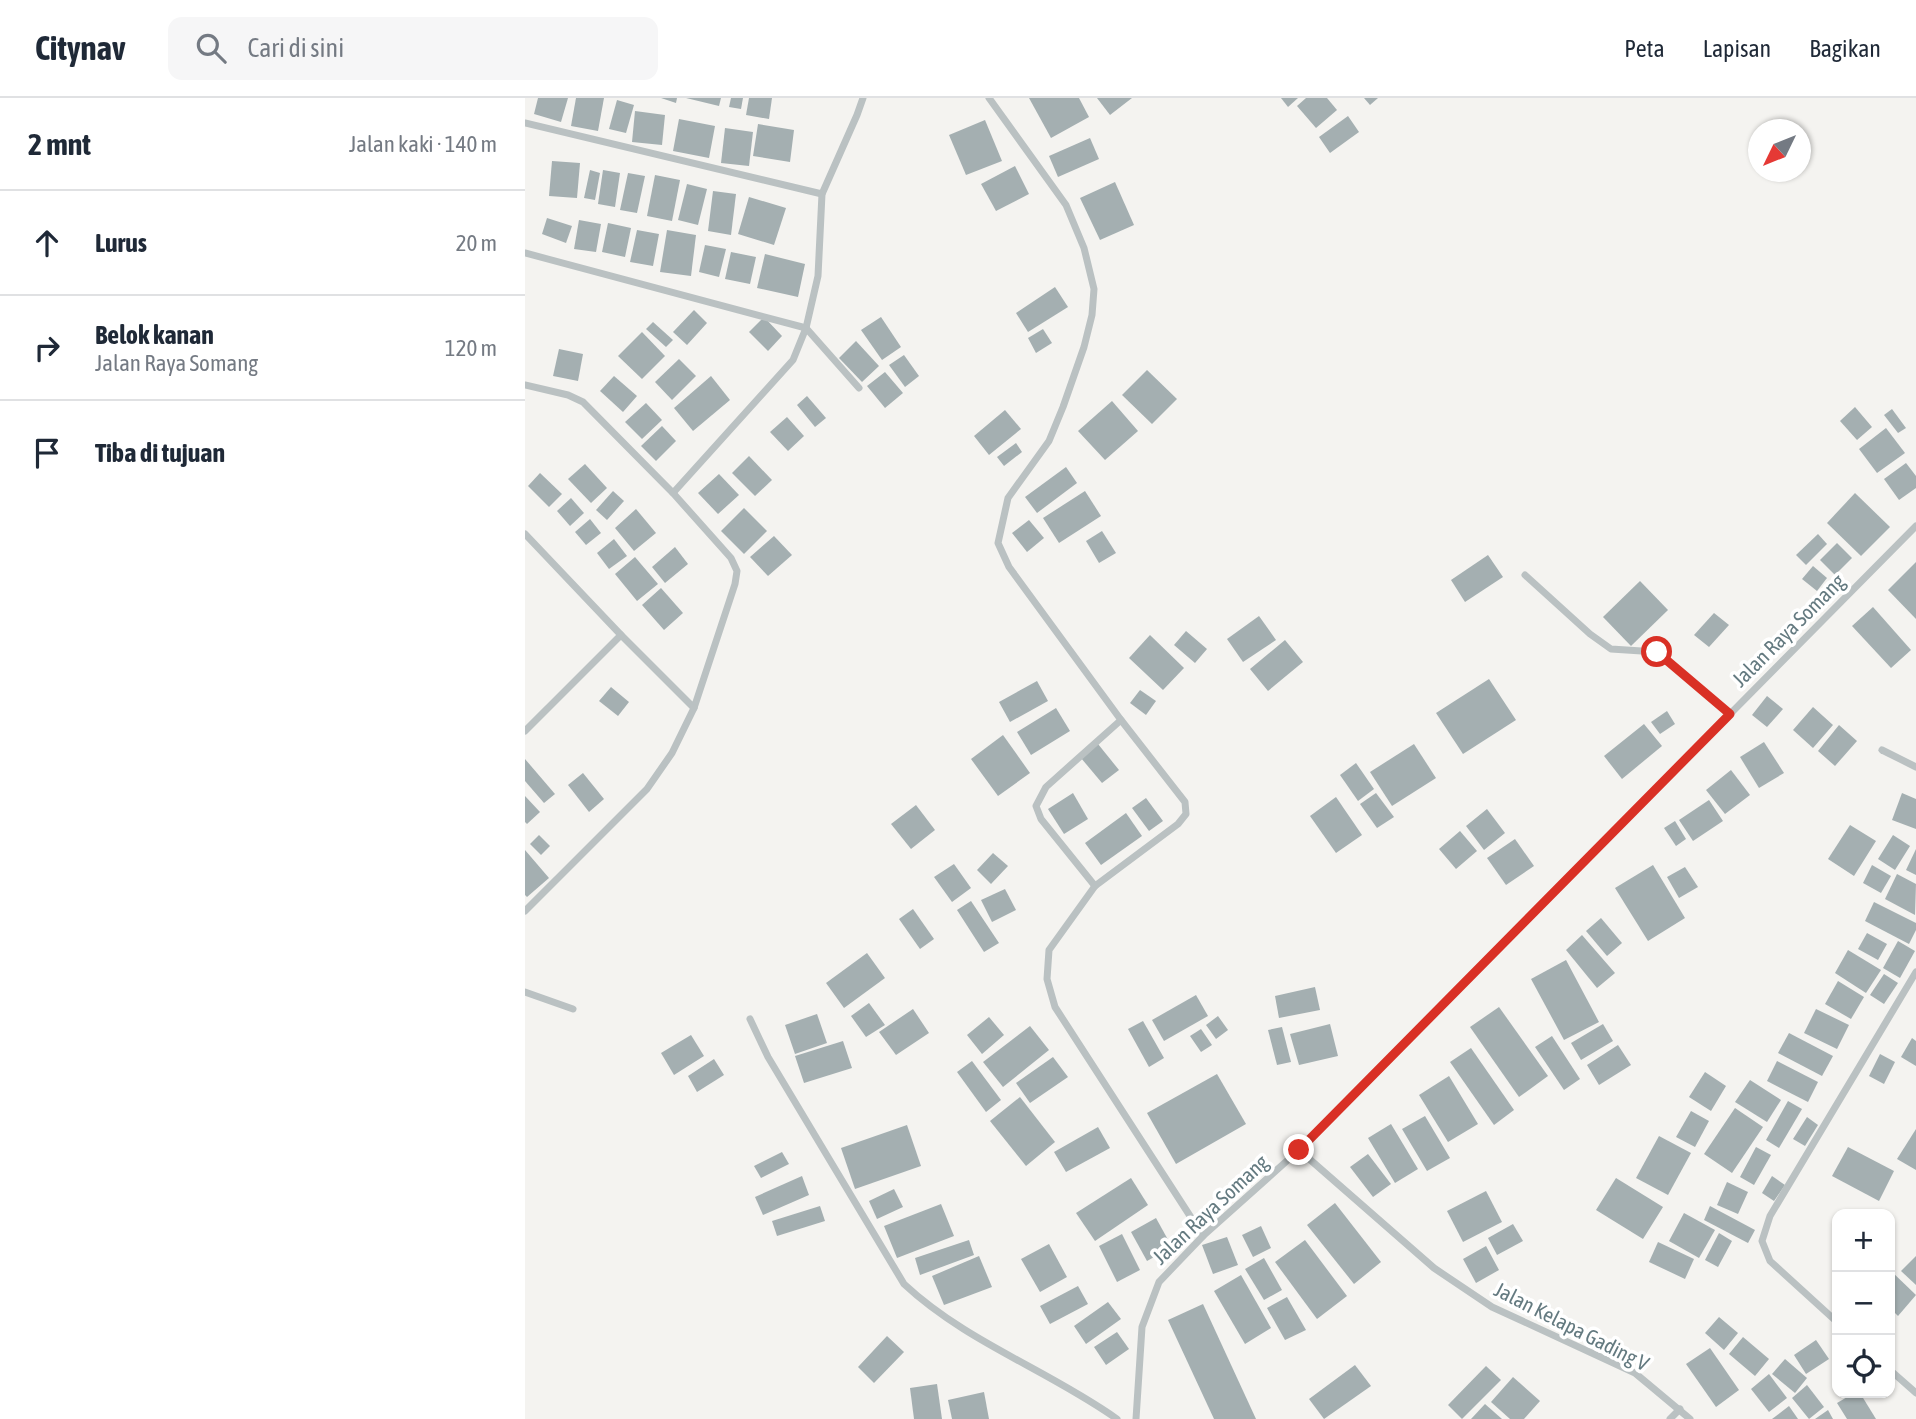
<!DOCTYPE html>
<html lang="id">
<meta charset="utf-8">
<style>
:root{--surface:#fff;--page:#f6f6f7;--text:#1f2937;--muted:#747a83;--line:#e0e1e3}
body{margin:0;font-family:"Asap Condensed",sans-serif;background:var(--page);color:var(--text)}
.controls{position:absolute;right:21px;bottom:21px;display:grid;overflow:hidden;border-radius:14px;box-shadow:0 2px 5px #0004}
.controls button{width:63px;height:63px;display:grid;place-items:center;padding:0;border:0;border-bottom:2px solid var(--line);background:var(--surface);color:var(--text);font:35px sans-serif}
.compass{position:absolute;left:1223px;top:21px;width:63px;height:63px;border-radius:50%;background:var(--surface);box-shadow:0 2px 5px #0004;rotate:227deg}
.stop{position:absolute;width:21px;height:21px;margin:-16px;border:5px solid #d93025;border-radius:50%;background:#fff}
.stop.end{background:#d93025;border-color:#fff;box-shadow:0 2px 7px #0008}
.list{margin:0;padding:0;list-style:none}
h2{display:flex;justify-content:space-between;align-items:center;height:91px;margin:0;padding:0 28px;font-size:30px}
h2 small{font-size:23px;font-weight:400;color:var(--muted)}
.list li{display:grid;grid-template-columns:46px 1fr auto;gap:21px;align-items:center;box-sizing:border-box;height:105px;padding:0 28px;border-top:2px solid var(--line)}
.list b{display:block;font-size:26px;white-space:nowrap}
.list p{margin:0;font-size:23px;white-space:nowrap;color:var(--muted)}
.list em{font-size:23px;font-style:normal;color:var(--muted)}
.icon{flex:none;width:38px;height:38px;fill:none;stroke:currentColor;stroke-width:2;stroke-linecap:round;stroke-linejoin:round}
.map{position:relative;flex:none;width:1391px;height:1321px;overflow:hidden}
header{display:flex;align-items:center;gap:42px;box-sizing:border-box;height:98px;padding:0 35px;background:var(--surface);border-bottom:2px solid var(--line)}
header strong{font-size:33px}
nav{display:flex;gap:38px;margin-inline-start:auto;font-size:24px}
.search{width:490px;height:63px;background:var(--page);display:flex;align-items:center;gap:18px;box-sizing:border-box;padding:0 24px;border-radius:14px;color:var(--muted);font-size:26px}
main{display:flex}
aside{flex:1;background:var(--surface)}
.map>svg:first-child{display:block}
.building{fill:#a4afb1}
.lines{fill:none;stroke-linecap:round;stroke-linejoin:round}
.minor{stroke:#bac1c2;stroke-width:7}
.route{stroke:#d93025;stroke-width:9}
.labels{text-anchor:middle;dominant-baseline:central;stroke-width:7;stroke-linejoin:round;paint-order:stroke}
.street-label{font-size:21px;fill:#647a80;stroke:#fff}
</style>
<header>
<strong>Citynav</strong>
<div class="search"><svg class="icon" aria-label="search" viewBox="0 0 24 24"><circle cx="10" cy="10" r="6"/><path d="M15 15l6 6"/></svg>Cari di sini</div>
<nav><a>Peta</a><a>Lapisan</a><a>Bagikan</a></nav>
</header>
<main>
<aside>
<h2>2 mnt<small>Jalan kaki · 140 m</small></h2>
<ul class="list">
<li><svg class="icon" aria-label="ahead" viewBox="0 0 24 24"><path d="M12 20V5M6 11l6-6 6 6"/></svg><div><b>Lurus</b></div><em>20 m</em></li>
<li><svg class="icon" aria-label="right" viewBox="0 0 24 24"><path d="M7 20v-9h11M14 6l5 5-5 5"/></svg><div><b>Belok kanan</b><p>Jalan Raya Somang</p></div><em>120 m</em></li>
<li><svg class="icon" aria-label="arrive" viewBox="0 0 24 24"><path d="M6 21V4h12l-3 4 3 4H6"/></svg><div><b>Tiba di tujuan</b></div></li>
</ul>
</aside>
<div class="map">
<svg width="1391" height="1321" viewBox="0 0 1391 1321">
<rect width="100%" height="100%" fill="#f4f3f0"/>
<g class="building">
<polygon points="13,0 43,0 36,24 9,16"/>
<polygon points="51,0 79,0 73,33 46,28"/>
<polygon points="136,0 152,0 151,5"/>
<polygon points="161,0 196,0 194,8"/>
<polygon points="206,0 218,0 216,11 204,9"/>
<polygon points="224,0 247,0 244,21 221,17"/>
<polygon points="504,0 554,0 564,19 526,40"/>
<polygon points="572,0 607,0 585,17"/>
<polygon points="756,0 773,0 763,9"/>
<polygon points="781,0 802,0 812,12 791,30 772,8"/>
<polygon points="839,0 853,0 845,7"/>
<polygon points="92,2 109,7 101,35 84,31"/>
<polygon points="110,13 140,17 137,47 107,44"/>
<polygon points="823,18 834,34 805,55 794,39"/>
<polygon points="154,21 190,28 184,60 148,53"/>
<polygon points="460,22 477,63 441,77 424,37"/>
<polygon points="233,26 269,32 265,64 228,58"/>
<polygon points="200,30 228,34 224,68 196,65"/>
<polygon points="565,40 574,61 533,79 524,58"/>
<polygon points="27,63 55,65 52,100 24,98"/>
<polygon points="490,68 504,96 471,113 456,86"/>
<polygon points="65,72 75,75 70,102 59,100"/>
<polygon points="78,72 95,75 90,109 73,106"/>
<polygon points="103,75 120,78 112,115 95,112"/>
<polygon points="130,77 155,82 147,123 122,118"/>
<polygon points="590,84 609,127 575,142 555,100"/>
<polygon points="162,86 182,91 173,127 153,122"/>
<polygon points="188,93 211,96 206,137 183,133"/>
<polygon points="224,99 261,110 249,147 213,136"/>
<polygon points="22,120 47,128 41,145 17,136"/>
<polygon points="54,122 76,126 71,154 49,151"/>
<polygon points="83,125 106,130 100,159 77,154"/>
<polygon points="112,132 134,136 128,168 105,164"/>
<polygon points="142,132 171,137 166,178 135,174"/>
<polygon points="180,147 201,151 194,179 174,174"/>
<polygon points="206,154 231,159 225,186 200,181"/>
<polygon points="240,156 280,166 273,199 232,190"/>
<polygon points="530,189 543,209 503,234 491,215"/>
<polygon points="169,212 182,225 162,247 148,234"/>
<polygon points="239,219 257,238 243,253 224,234"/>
<polygon points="356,219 376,249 357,262 336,232"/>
<polygon points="128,224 148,242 141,249 121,231"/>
<polygon points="518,231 527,245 511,255 503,240"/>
<polygon points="117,234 140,258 117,281 93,258"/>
<polygon points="331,243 354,268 337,284 314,260"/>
<polygon points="34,251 58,256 53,283 28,278"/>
<polygon points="379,257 394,278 380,289 364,267"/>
<polygon points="154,261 171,278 147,302 130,284"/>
<polygon points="622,272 652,301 627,326 597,297"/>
<polygon points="360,274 378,295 360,310 342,288"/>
<polygon points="89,278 112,298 98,314 75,293"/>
<polygon points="186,278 205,302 168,333 149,310"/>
<polygon points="282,298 301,320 290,329 272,307"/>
<polygon points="587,303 613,333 580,362 553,333"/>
<polygon points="121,305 137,322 117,341 100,324"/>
<polygon points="1330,309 1347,329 1332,342 1315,323"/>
<polygon points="1367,311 1381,330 1373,335 1359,317"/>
<polygon points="480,312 496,331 464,357 449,338"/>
<polygon points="262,319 279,338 263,353 245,334"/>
<polygon points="137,328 151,343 131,363 116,348"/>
<polygon points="1361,330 1380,355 1352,375 1334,351"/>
<polygon points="491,345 497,354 479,368 472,359"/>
<polygon points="224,358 247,382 230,398 207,375"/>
<polygon points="1381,365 1391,378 1391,390 1374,402 1359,381"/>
<polygon points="60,366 82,390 66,405 43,381"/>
<polygon points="541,369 552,385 512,415 500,399"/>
<polygon points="15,375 37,396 24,409 3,388"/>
<polygon points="194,376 214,397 193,416 173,395"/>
<polygon points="88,393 99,403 82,422 71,412"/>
<polygon points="560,393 576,418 534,445 518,420"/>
<polygon points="1330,395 1365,429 1336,458 1302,425"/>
<polygon points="46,400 59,415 45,428 32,413"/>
<polygon points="219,410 242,433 219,456 196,433"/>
<polygon points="111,411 131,435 109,453 90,430"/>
<polygon points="65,421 76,435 61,447 50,434"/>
<polygon points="504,422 519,440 502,454 487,435"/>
<polygon points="577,433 591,455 574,465 561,443"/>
<polygon points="1293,436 1302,446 1281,467 1271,457"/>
<polygon points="249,438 267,457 243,478 225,459"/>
<polygon points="89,441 102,458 84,471 72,455"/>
<polygon points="1312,445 1327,460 1310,477 1295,462"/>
<polygon points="150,449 163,466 140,485 127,469"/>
<polygon points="963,457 978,479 940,504 926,482"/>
<polygon points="110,459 133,486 112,503 90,476"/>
<polygon points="1391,464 1391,521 1363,492"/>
<polygon points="1288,468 1302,480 1292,493 1277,481"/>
<polygon points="1115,483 1143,512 1106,548 1078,519"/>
<polygon points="136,490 158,515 139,532 117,507"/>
<polygon points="1348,509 1386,552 1366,570 1327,528"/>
<polygon points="1189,515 1204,527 1184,549 1169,537"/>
<polygon points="734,518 751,542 718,564 702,541"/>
<polygon points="661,533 682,551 670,565 649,547"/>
<polygon points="625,537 659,570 638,592 604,560"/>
<polygon points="760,542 778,564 743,593 725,571"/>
<polygon points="964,581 991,622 938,656 911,615"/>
<polygon points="512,583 523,603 485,624 474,604"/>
<polygon points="86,589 104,604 93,618 74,603"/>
<polygon points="615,592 631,603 621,617 605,605"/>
<polygon points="1242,598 1258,611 1242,629 1227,617"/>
<polygon points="1288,609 1308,627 1288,650 1268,632"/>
<polygon points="531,610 545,633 506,657 492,634"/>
<polygon points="1142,613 1150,626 1135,636 1126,624"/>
<polygon points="1119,626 1137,648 1097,681 1079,658"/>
<polygon points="1314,627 1332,643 1310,668 1293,653"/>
<polygon points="478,637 505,675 473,698 446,661"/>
<polygon points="1239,644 1259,675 1234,690 1215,659"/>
<polygon points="573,646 594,672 577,685 556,660"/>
<polygon points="889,646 911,680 867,708 845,674"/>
<polygon points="0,661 30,696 19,705 0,683"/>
<polygon points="831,665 849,691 833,703 815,677"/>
<polygon points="1206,672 1225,697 1200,716 1181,692"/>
<polygon points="58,675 79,701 64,714 43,687"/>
<polygon points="548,695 563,721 539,736 523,711"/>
<polygon points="851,695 869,719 852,730 835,706"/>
<polygon points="1377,695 1391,701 1391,731 1367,722"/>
<polygon points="0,698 15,714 2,726 0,724"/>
<polygon points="811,699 837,737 811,755 785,718"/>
<polygon points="621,700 638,723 624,733 607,710"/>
<polygon points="1184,702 1198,723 1168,743 1154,722"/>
<polygon points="391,707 410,732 386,751 366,726"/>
<polygon points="962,711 980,735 959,752 941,728"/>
<polygon points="601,715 617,738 576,767 560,745"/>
<polygon points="1150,723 1161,741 1151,748 1139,730"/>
<polygon points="1325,727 1351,743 1329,778 1303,761"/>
<polygon points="935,733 952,753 931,771 914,751"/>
<polygon points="14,737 25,748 16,757 5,746"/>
<polygon points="1368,737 1385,748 1370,772 1353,761"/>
<polygon points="990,741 1009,768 981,787 962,760"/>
<polygon points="1391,751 1391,777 1381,772"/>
<polygon points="0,752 24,780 2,799 0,797"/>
<polygon points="468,755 483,768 466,786 452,772"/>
<polygon points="429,766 446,790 427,804 409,779"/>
<polygon points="1128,767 1160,820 1123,843 1090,790"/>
<polygon points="1347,767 1366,778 1356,795 1338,785"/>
<polygon points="1160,769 1173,789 1154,800 1142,779"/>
<polygon points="1372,776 1391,786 1390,817 1360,801"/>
<polygon points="480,791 491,812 467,824 456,802"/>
<polygon points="446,803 474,845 459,854 432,812"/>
<polygon points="1349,804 1391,825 1391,832 1384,846 1340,823"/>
<polygon points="388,811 409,841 395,851 374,821"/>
<polygon points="1076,820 1097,845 1082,858 1061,833"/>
<polygon points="1342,835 1362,846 1353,862 1333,851"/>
<polygon points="1057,837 1090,875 1072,890 1041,852"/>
<polygon points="1373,843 1390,853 1375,880 1358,870"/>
<polygon points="1323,852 1356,872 1341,895 1310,875"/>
<polygon points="342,855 360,880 319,910 301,885"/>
<polygon points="1041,862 1074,924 1039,942 1006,881"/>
<polygon points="1359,876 1373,885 1359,906 1345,897"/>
<polygon points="1313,883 1339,899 1326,921 1300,906"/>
<polygon points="790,889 795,912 754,920 750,898"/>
<polygon points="671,897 683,918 639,943 627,922"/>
<polygon points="344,905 360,927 341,939 326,918"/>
<polygon points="974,909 1023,978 994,999 945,929"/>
<polygon points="388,911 404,935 371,957 354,934"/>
<polygon points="1291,911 1324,927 1312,951 1279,935"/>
<polygon points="292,916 302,945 270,956 260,927"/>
<polygon points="693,918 703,932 691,941 681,927"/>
<polygon points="464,919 479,937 457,956 442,937"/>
<polygon points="618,923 639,960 624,969 603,931"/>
<polygon points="805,926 813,958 774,967 765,936"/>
<polygon points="1078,926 1088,943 1056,962 1046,945"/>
<polygon points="505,928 524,952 478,989 458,964"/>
<polygon points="757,929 766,964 752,967 743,932"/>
<polygon points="676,931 687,947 676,954 665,938"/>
<polygon points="1264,935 1308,958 1297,978 1253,955"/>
<polygon points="166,937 179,958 149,977 136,955"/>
<polygon points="1027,938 1055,981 1039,992 1010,949"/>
<polygon points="1387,940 1391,943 1391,968 1376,959"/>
<polygon points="318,943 327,970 279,985 270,958"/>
<polygon points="1093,947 1106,967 1074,987 1062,967"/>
<polygon points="946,950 989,1012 969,1027 925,964"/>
<polygon points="1355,956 1370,964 1359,986 1344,978"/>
<polygon points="528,959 543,979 505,1005 491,985"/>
<polygon points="189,961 199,977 172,994 163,978"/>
<polygon points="447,963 476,1002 461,1014 432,974"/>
<polygon points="1252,963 1293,984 1283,1004 1242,983"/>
<polygon points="1180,974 1201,988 1186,1013 1164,999"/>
<polygon points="692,976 721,1026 651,1066 622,1015"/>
<polygon points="924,978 953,1026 923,1044 894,997"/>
<polygon points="1225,982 1256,1002 1242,1024 1210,1004"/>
<polygon points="495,999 530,1044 501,1068 465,1023"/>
<polygon points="1263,1003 1277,1011 1254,1050 1241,1042"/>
<polygon points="1210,1010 1238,1029 1207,1075 1179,1056"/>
<polygon points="1166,1013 1184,1023 1170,1049 1151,1039"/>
<polygon points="900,1018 925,1060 902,1073 877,1031"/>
<polygon points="1282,1019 1293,1027 1280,1048 1268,1041"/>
<polygon points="866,1026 893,1071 870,1085 843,1040"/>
<polygon points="382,1027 396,1068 330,1091 316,1050"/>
<polygon points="573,1029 585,1050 541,1074 529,1054"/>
<polygon points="1391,1031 1391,1072 1372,1061"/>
<polygon points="1134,1038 1166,1055 1143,1097 1111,1080"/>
<polygon points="1231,1049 1246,1057 1229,1087 1215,1079"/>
<polygon points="1323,1049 1369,1073 1354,1103 1307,1078"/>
<polygon points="257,1054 264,1066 236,1080 229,1068"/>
<polygon points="843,1056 866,1086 848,1099 825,1069"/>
<polygon points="277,1078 284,1097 238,1117 230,1099"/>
<polygon points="1247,1078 1260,1087 1249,1103 1237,1095"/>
<polygon points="606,1080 623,1107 570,1143 551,1115"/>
<polygon points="1091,1080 1138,1109 1118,1141 1071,1112"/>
<polygon points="1202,1084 1223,1094 1213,1116 1192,1107"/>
<polygon points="369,1091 378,1109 352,1121 344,1103"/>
<polygon points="961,1093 977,1124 938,1144 922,1113"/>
<polygon points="810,1105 856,1164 829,1186 782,1127"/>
<polygon points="416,1106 429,1138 372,1160 359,1128"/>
<polygon points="295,1108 300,1123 252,1138 247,1123"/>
<polygon points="1185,1108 1230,1132 1223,1145 1179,1122"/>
<polygon points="1159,1115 1190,1132 1174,1160 1144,1143"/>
<polygon points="631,1120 647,1149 622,1163 606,1134"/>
<polygon points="988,1126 998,1143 972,1157 963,1140"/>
<polygon points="736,1128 746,1150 728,1159 717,1137"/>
<polygon points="1194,1135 1207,1143 1193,1169 1180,1162"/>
<polygon points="597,1136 615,1172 592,1184 574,1148"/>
<polygon points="702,1139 713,1167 688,1176 677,1147"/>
<polygon points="444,1142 449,1157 395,1177 390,1160"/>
<polygon points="780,1142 822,1198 792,1221 750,1164"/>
<polygon points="1133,1144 1169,1161 1160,1181 1124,1164"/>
<polygon points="524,1146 542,1179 515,1194 496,1161"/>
<polygon points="961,1148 974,1172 951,1185 938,1161"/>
<polygon points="454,1158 467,1189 419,1207 407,1178"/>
<polygon points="1391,1158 1391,1187 1376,1173"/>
<polygon points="739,1160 757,1192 739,1202 720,1171"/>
<polygon points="1365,1172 1391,1197 1373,1218 1365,1210"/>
<polygon points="716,1177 746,1230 720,1246 689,1193"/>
<polygon points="553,1188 563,1206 525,1226 515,1208"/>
<polygon points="762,1199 781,1232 760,1242 742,1210"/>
<polygon points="583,1204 596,1221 561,1246 549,1228"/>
<polygon points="678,1206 731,1321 689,1321 643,1222"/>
<polygon points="1194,1219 1213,1235 1199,1252 1180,1235"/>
<polygon points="592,1234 604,1251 581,1267 569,1249"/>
<polygon points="362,1238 379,1254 349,1285 333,1269"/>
<polygon points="1218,1239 1244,1261 1230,1278 1204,1256"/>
<polygon points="1291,1242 1304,1261 1281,1276 1269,1257"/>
<polygon points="1185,1250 1214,1292 1191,1309 1161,1266"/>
<polygon points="1260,1261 1282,1280 1270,1295 1247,1276"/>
<polygon points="830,1267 846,1288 799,1321 784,1301"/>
<polygon points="961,1268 976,1282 937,1321 923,1307"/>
<polygon points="1244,1276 1262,1300 1244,1314 1226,1291"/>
<polygon points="988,1279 1015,1303 999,1321 985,1321 966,1304"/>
<polygon points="412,1286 417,1321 389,1321 385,1290"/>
<polygon points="1282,1287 1299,1309 1284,1321 1267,1300"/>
<polygon points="459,1294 464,1321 427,1321 423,1302"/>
<polygon points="1329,1295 1335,1295 1351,1321 1322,1321 1312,1305"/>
<polygon points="960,1306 977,1321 946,1321"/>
<polygon points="1264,1308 1273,1321 1247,1321"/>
<polygon points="1303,1312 1308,1321 1290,1321"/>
</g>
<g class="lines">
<g class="minor">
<polyline points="464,0 541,107 559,150 569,191 567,217 559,249 538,309 524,343 483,400 473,445 484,469 596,622 660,704 661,716 653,726 570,788 524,852 522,881 530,909 678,1138"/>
<polyline points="0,25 297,96"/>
<polyline points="0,155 281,230 268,262 148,395"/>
<polyline points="0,287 43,297 58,304 148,395 206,460 212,473 210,486 169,610 96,537 0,436"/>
<polyline points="334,290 281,230 293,178 297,96 332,17 338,0"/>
<polyline points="1000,477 1065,536 1086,551 1132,554 1205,616"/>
<polyline points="0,633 96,537"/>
<polyline points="1357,652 1391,669"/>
<polyline points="570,788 516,721 511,708 521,689 596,622"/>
<polyline points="0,813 122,691 147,655 169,610"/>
<polyline points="0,894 48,911"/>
<path d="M225 921 243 959 379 1186C441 1244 523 1272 592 1321"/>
<polyline points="774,1052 909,1170 967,1209 1110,1275 1165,1321"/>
<polyline points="1312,1224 1245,1163 1237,1143 1245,1118 1391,874"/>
<polyline points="1365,1272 1391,1295"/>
<polyline points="611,1321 617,1229 634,1184 678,1138 774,1052 1391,428"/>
<polyline points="1145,1321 1155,1311"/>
</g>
</g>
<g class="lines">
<polyline class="route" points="774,1052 1205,616 1132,554"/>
</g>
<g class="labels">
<g class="street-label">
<text transform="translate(1263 532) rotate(-45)">Jalan Raya Somang</text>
<text transform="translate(685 1111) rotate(-43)">Jalan Raya Somang</text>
<text transform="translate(1047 1228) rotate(27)">Jalan Kelapa Gading V</text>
</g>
</g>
</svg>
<div class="controls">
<button>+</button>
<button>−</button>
<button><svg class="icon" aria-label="locate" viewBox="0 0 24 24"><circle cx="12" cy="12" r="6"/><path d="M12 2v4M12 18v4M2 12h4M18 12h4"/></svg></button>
</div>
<svg class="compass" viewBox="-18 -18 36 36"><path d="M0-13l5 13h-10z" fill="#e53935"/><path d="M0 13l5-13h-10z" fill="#747a83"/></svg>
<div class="stop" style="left:1132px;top:554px"></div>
<div class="stop end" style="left:774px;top:1052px"></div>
</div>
</main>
